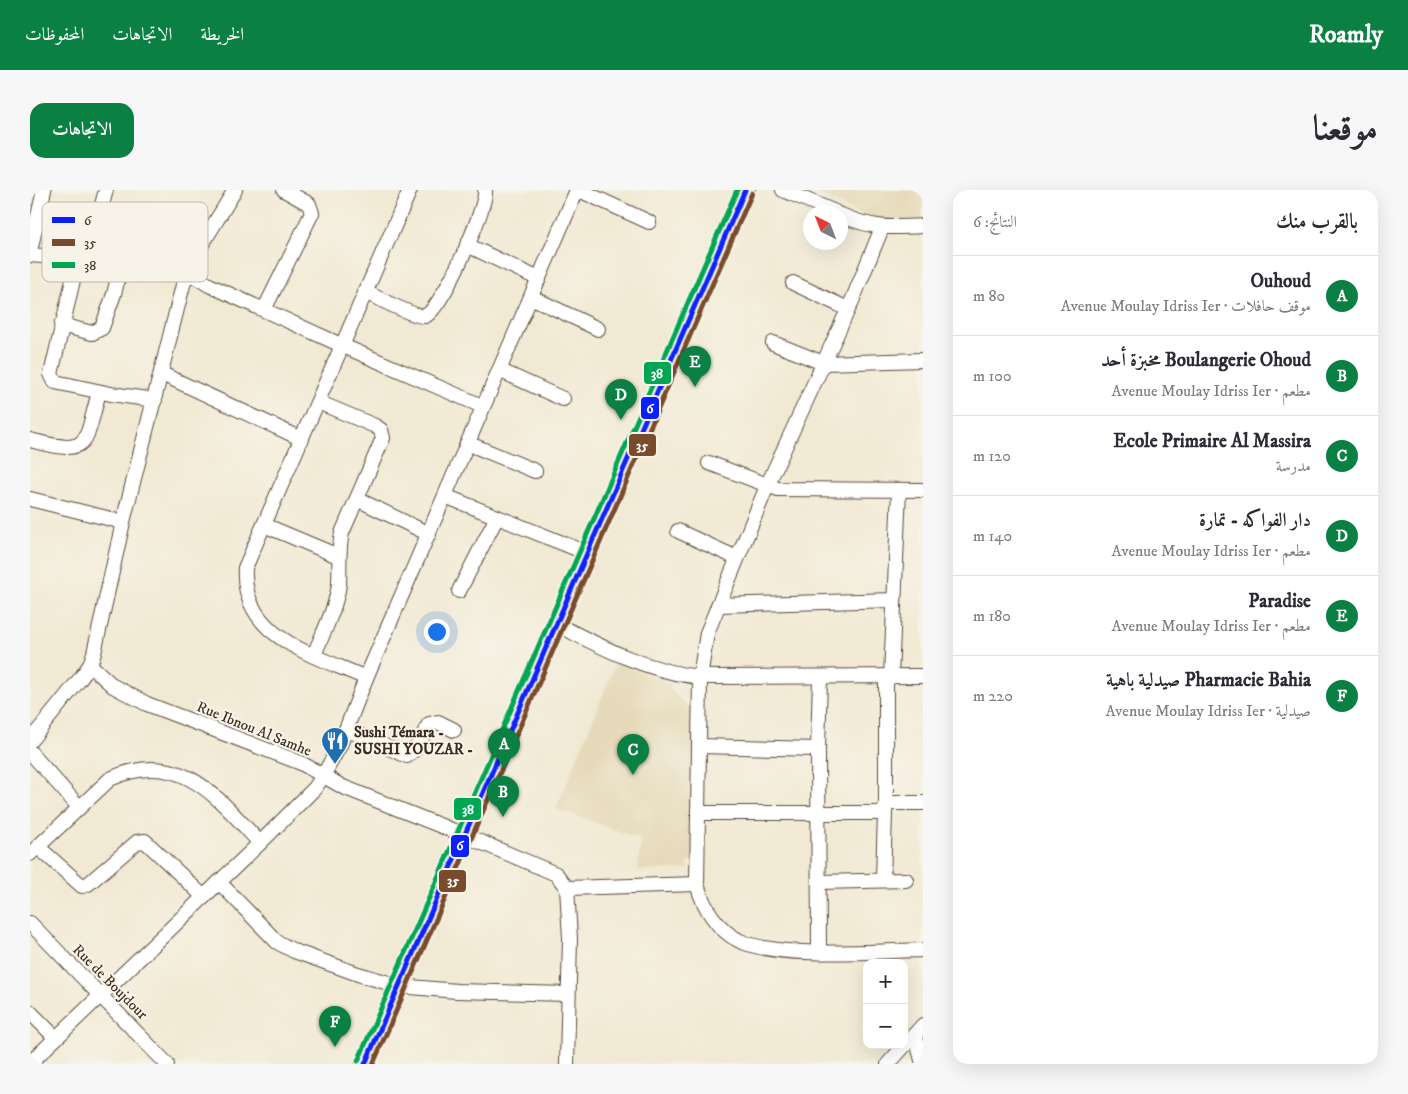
<!DOCTYPE html>
<html lang="ar">
<meta charset="utf-8">
<style>
:root{--surface:#fff;--page:#f7f7f7;--text:#2b2b33;--muted:#7c7c81;--line:#e1e1e2;--accent:#0b8043}
body{margin:0;font-family:"IM FELL DW Pica",Amiri,serif;background:var(--page);color:var(--text);direction:rtl}
.controls{position:absolute;right:15px;bottom:15px;display:grid;overflow:hidden;border-radius:10px;box-shadow:0 5px 20px #0002}
.controls button{width:45px;height:45px;display:grid;place-items:center;padding:0;border:0;border-bottom:1px solid var(--line);background:var(--surface);color:var(--text);font:25px sans-serif}
.compass{position:absolute;left:773px;top:15px;width:45px;height:45px;border-radius:50%;background:var(--surface);box-shadow:0 5px 20px #0002;rotate:318deg}
.you{position:absolute;left:406px;top:441px;width:18px;height:18px;margin:-12px;border:4px solid #fff;border-radius:50%;background:#1a73e8;box-shadow:0 0 0 8px #1a73e833}
.badge{display:grid;place-items:center;width:32px;height:32px;border-radius:50%;background:var(--accent);color:#fff;font-size:16px;font-weight:700}
.pin{position:absolute;translate:-50% -41px;filter:drop-shadow(0 1px 2px #0008)}
.pin::after{content:'';position:absolute;top:26px;width:18px;height:15px;background:inherit;clip-path:polygon(0 0,100% 0,50% 100%)}
.list{margin:0;padding:0;list-style:none}
h2{display:flex;justify-content:space-between;align-items:center;height:65px;margin:0;padding:0 20px;font-size:21px}
h2 small{font-size:16px;font-weight:400;color:var(--muted)}
.list li{display:grid;grid-template-columns:32px 1fr auto;gap:15px;align-items:center;box-sizing:border-box;height:80px;padding:0 20px;border-top:1px solid var(--line)}
.list b{display:block;font-size:19px;white-space:nowrap}
.list p{margin:0;font-size:16px;white-space:nowrap;color:var(--muted)}
.list em{font-size:16px;font-style:normal;color:var(--muted)}
.map{position:relative;flex:none;width:893px;height:874px;overflow:hidden;direction:ltr;border-radius:15px}
header{display:flex;align-items:center;gap:30px;box-sizing:border-box;height:70px;padding:0 25px;background:var(--accent);color:#fff}
header strong{font-size:24px}
nav{display:flex;gap:28px;margin-inline-start:auto;font-size:18px}
.intro{display:flex;align-items:center;justify-content:space-between;box-sizing:border-box;height:120px;padding:0 30px}
h1{margin:0;font-size:35px}
.button{padding:12px 22px;border-radius:15px;background:var(--accent);color:#fff;font-size:18px;font-weight:700}
main{display:flex;gap:30px;padding:0 30px}
aside{flex:1;background:var(--surface);border-radius:15px;box-shadow:0 5px 20px #0002}
.map>svg:first-child{display:block}
.built{fill:#e6daba}
.lines{fill:none;stroke-linecap:round;stroke-linejoin:round}
.street-casing{stroke:#564739;stroke-width:16}
.secondary-casing{stroke:#564739;stroke-width:22}
.street{stroke:#fff;stroke-width:14}
.secondary{stroke:#fbe6c4;stroke-width:20}
.bus-1-casing{stroke:#f7f3e8;stroke-width:9}
.bus-2-casing{stroke:#f7f3e8;stroke-width:9}
.bus-3-casing{stroke:#f7f3e8;stroke-width:9}
.bus-1{stroke:#0c20ff;stroke-width:5}
.bus-2{stroke:#7a4b2a;stroke-width:5}
.bus-3{stroke:#00a651;stroke-width:5}
.labels{text-anchor:middle;dominant-baseline:central;stroke-width:4.5;stroke-linejoin:round;paint-order:stroke}
.street-label{font-size:15px;fill:#3b2a1e;stroke:#f7f3e8}
.poi-label{font-size:15px;font-weight:bold;fill:#3b2a1e;stroke:#f7f3e8;text-anchor:start}
.key{fill:#f7f3e8;stroke:#bfb7ab;stroke-width:1}
.key-label{font-size:14px;fill:#3b2a1e}
.line-badge{stroke:#f7f3e8;stroke-width:2}
.badge-label{font-size:14px;text-anchor:middle;font-weight:bold;fill:#fff}
</style>
<header>
<strong>Roamly</strong>
<nav><a>الخريطة</a><a>الاتجاهات</a><a>المحفوظات</a></nav>
</header>
<div class="intro"><h1>موقعنا</h1><a class="button">الاتجاهات</a></div>
<main>
<aside>
<h2>بالقرب منك<small>النتائج: 6</small></h2>
<ul class="list">
<li><span class="badge">A</span><div><b>Ouhoud</b><p>موقف حافلات · Avenue Moulay Idriss Ier</p></div><em>80 m</em></li>
<li><span class="badge">B</span><div><b>Boulangerie Ohoud مخبزة أحد</b><p>مطعم · Avenue Moulay Idriss Ier</p></div><em>100 m</em></li>
<li><span class="badge">C</span><div><b>Ecole Primaire Al Massira</b><p>مدرسة</p></div><em>120 m</em></li>
<li><span class="badge">D</span><div><b>دار الفواكه - تمارة</b><p>مطعم · Avenue Moulay Idriss Ier</p></div><em>140 m</em></li>
<li><span class="badge">E</span><div><b>Paradise</b><p>مطعم · Avenue Moulay Idriss Ier</p></div><em>180 m</em></li>
<li><span class="badge">F</span><div><b>Pharmacie Bahia صيدلية باهية</b><p>صيدلية · Avenue Moulay Idriss Ier</p></div><em>220 m</em></li>
</ul>
</aside>
<div class="map">
<svg width="893" height="874" viewBox="0 0 893 874">
<rect width="100%" height="100%" fill="#f7f3e8"/>
<filter id="ink" filterUnits="userSpaceOnUse"><feTurbulence type="fractalNoise" baseFrequency=".02" numOctaves="2"/><feDisplacementMap in="SourceGraphic" scale="10" xChannelSelector="R" yChannelSelector="G"/><feConvolveMatrix kernelMatrix="1 2 1 2 8 2 1 2 1" color-interpolation-filters="sRGB"/></filter>
<filter id="wash" filterUnits="userSpaceOnUse"><feTurbulence type="fractalNoise" baseFrequency=".0096" numOctaves="4" result="noise"/><feDisplacementMap in="SourceGraphic" scale="20" xChannelSelector="R" yChannelSelector="G"/><feGaussianBlur stdDeviation="1.12" result="paint"/><feColorMatrix in="noise" values="0 0 0 0 0 0 0 0 0 0 0 0 0 0 0 0 0 1.4 0 .05"/><feComposite in="paint" operator="in"/></filter>
<g filter="url(#wash)">
<rect width="100%" height="100%" fill="#f1e9d3"/>
<g class="built">
<polygon points="778,0 893,0 893,30 846,31"/>
<polygon points="586,473 642,494 639,499 665,524 665,671 658,672 659,679 608,681 611,649 526,619"/>
</g>
</g>
<g filter="url(#ink)">
<g class="lines">
<defs>
<g id="street">
<polyline points="549,0 619,32"/>
<polyline points="753,0 805,22"/>
<path d="M811 25C843 39 859 38 893 36"/>
<path d="M852 38 822 111 737 296 677 443 670 487 667 694C673 716 687 740 710 751 751 769 846 761 893 760"/>
<polyline points="437,55 509,89"/>
<polyline points="0,61 14,0"/>
<polyline points="0,65 150,77 179,95 311,155 452,216"/>
<polyline points="48,69 21,184 25,192 81,204 125,210"/>
<polyline points="63,70 67,33 76,0"/>
<polyline points="763,93 818,119"/>
<path d="M335 102C346 107 386 128 395 126 411 121 458 16 455 0"/>
<polyline points="501,107 568,139"/>
<polyline points="234,120 282,23 279,14 254,0"/>
<polyline points="31,135 62,143 72,138 84,104 92,72"/>
<polyline points="743,153 793,173 893,170"/>
<polyline points="469,180 533,209"/>
<polyline points="132,184 272,249"/>
<path d="M0 250C61 266 54 256 69 202"/>
<polyline points="437,253 505,281"/>
<polyline points="679,273 748,299 893,300"/>
<polyline points="415,306 557,363"/>
<polyline points="0,309 93,332"/>
<polyline points="327,309 399,344"/>
<polyline points="234,335 308,366"/>
<polyline points="648,341 707,368"/>
<polyline points="429,401 467,327"/>
<polyline points="688,415 864,410"/>
<path d="M526 434C571 457 619 482 670 487L893 486"/>
<path d="M284 465C293 443 306 418 309 394 310 376 308 360 312 343L353 248 351 240 345 236 288 212"/>
<polyline points="60,475 83,496 117,514 271,573 313,597 434,645 526,684 537,698 540,748 537,874"/>
<polyline points="856,487 856,613"/>
<polyline points="861,487 869,300"/>
<path d="M336 488C285 465 211 448 215 378L380 0"/>
<polyline points="316,539 377,566 387,557 399,534 408,532 424,540"/>
<polyline points="0,551 50,489 60,475 64,463 93,332 153,95 166,64 205,0"/>
<polyline points="669,556 788,559"/>
<polyline points="0,562 49,617"/>
<polyline points="668,623 855,623 856,613 893,613"/>
<polyline points="8,657 52,696 58,694 107,652 115,651 174,707"/>
<path d="M0 664 80 589C150 557 187 607 230 653"/>
<polyline points="853,690 855,623"/>
<polyline points="189,692 247,752 264,761 328,784 369,796 427,801 538,804"/>
<polyline points="789,692 876,690"/>
<polyline points="537,698 667,694"/>
<polyline points="0,733 137,874"/>
<polyline points="789,761 788,559 790,488"/>
<polyline points="0,822 26,848"/>
<polyline points="885,844 893,874"/>
<polyline points="0,873 230,653 285,598 293,586 310,555 336,488 547,0"/>
<polyline points="858,874 893,835"/>
</g>
<polyline id="secondary" points="335,874 715,0"/>
</defs>
<use href="#street" class="street-casing"/>
<use href="#secondary" class="secondary-casing"/>
<use href="#street" class="street"/>
<use href="#secondary" class="secondary"/>
<defs>
<polyline id="bus-1" points="335,874 715,0"/>
<polyline id="bus-2" points="343,874 722,3"/>
<polyline id="bus-3" points="328,871 707,0"/>
</defs>
<use href="#bus-1" class="bus-1-casing"/>
<use href="#bus-2" class="bus-2-casing"/>
<use href="#bus-3" class="bus-3-casing"/>
<use href="#bus-1" class="bus-1"/>
<use href="#bus-2" class="bus-2"/>
<use href="#bus-3" class="bus-3"/>
</g>
</g>
<defs>
<symbol id="restaurant-pin" viewBox="-11 -11 22 30"><path d="M0 17L-7.5 6A9.5 9.5 0 1 1 7.5 6Z" fill="#1f6fb2" stroke="#f7f3e8"/><path d="M-5-6h1v4h1v-4h1v4h1v-4h1v5L-1.5 .5V6h-2V.5L-5-1ZM5-6V6H3V1.5H1.5Q1.5-4 5-6Z" fill="#fff"/></symbol>
</defs>
<g fill-rule="evenodd">
<use href="#restaurant-pin" x="289" y="535" width="32" height="43"/>
</g>
<g class="labels">
<g class="street-label">
<text transform="translate(224 539) rotate(22)">Rue Ibnou Al Samhe</text>
<text transform="translate(80 792) rotate(45)">Rue de Boujdour</text>
</g>
<g class="poi-label">
<text x="324" y="542">Sushi Témara -<tspan x="324" dy="17">SUSHI YOUZAR -</tspan></text>
</g>
</g>
<rect x="12" y="12" width="166" height="80" rx="8" class="key"/>
<rect x="22" y="27" width="23" height="6" fill="#0c20ff"/>
<rect x="22" y="49" width="23" height="7" fill="#7a4b2a"/>
<rect x="22" y="72" width="23" height="6" fill="#00a651"/>
<g class="key-label">
<text x="54" y="35">6</text>
<text x="54" y="57">35</text>
<text x="54" y="80">38</text>
</g>
<g class="line-badge">
<rect x="613" y="171" width="29" height="24" rx="5" fill="#00a651"/>
<rect x="610" y="206" width="20" height="24" rx="5" fill="#0c20ff"/>
<rect x="598" y="243" width="29" height="24" rx="5" fill="#7a4b2a"/>
<rect x="423" y="607" width="29" height="24" rx="5" fill="#00a651"/>
<rect x="420" y="644" width="20" height="24" rx="5" fill="#0c20ff"/>
<rect x="408" y="679" width="29" height="24" rx="5" fill="#7a4b2a"/>
</g>
<g class="badge-label">
<text x="627" y="188">38</text>
<text x="620" y="223">6</text>
<text x="612" y="260">35</text>
<text x="438" y="624">38</text>
<text x="430" y="660">6</text>
<text x="423" y="695">35</text>
</g>
</svg>
<div class="controls">
<button>+</button>
<button>−</button>
</div>
<svg class="compass" viewBox="-18 -18 36 36"><path d="M0-13l5 13h-10z" fill="#e53935"/><path d="M0 13l5-13h-10z" fill="#7c7c81"/></svg>
<div class="you"></div>
<div class="pin badge" style="left:474px;top:579px">A</div>
<div class="pin badge" style="left:473px;top:627px">B</div>
<div class="pin badge" style="left:603px;top:585px">C</div>
<div class="pin badge" style="left:591px;top:230px">D</div>
<div class="pin badge" style="left:665px;top:197px">E</div>
<div class="pin badge" style="left:305px;top:857px">F</div>
</div>
</main>
